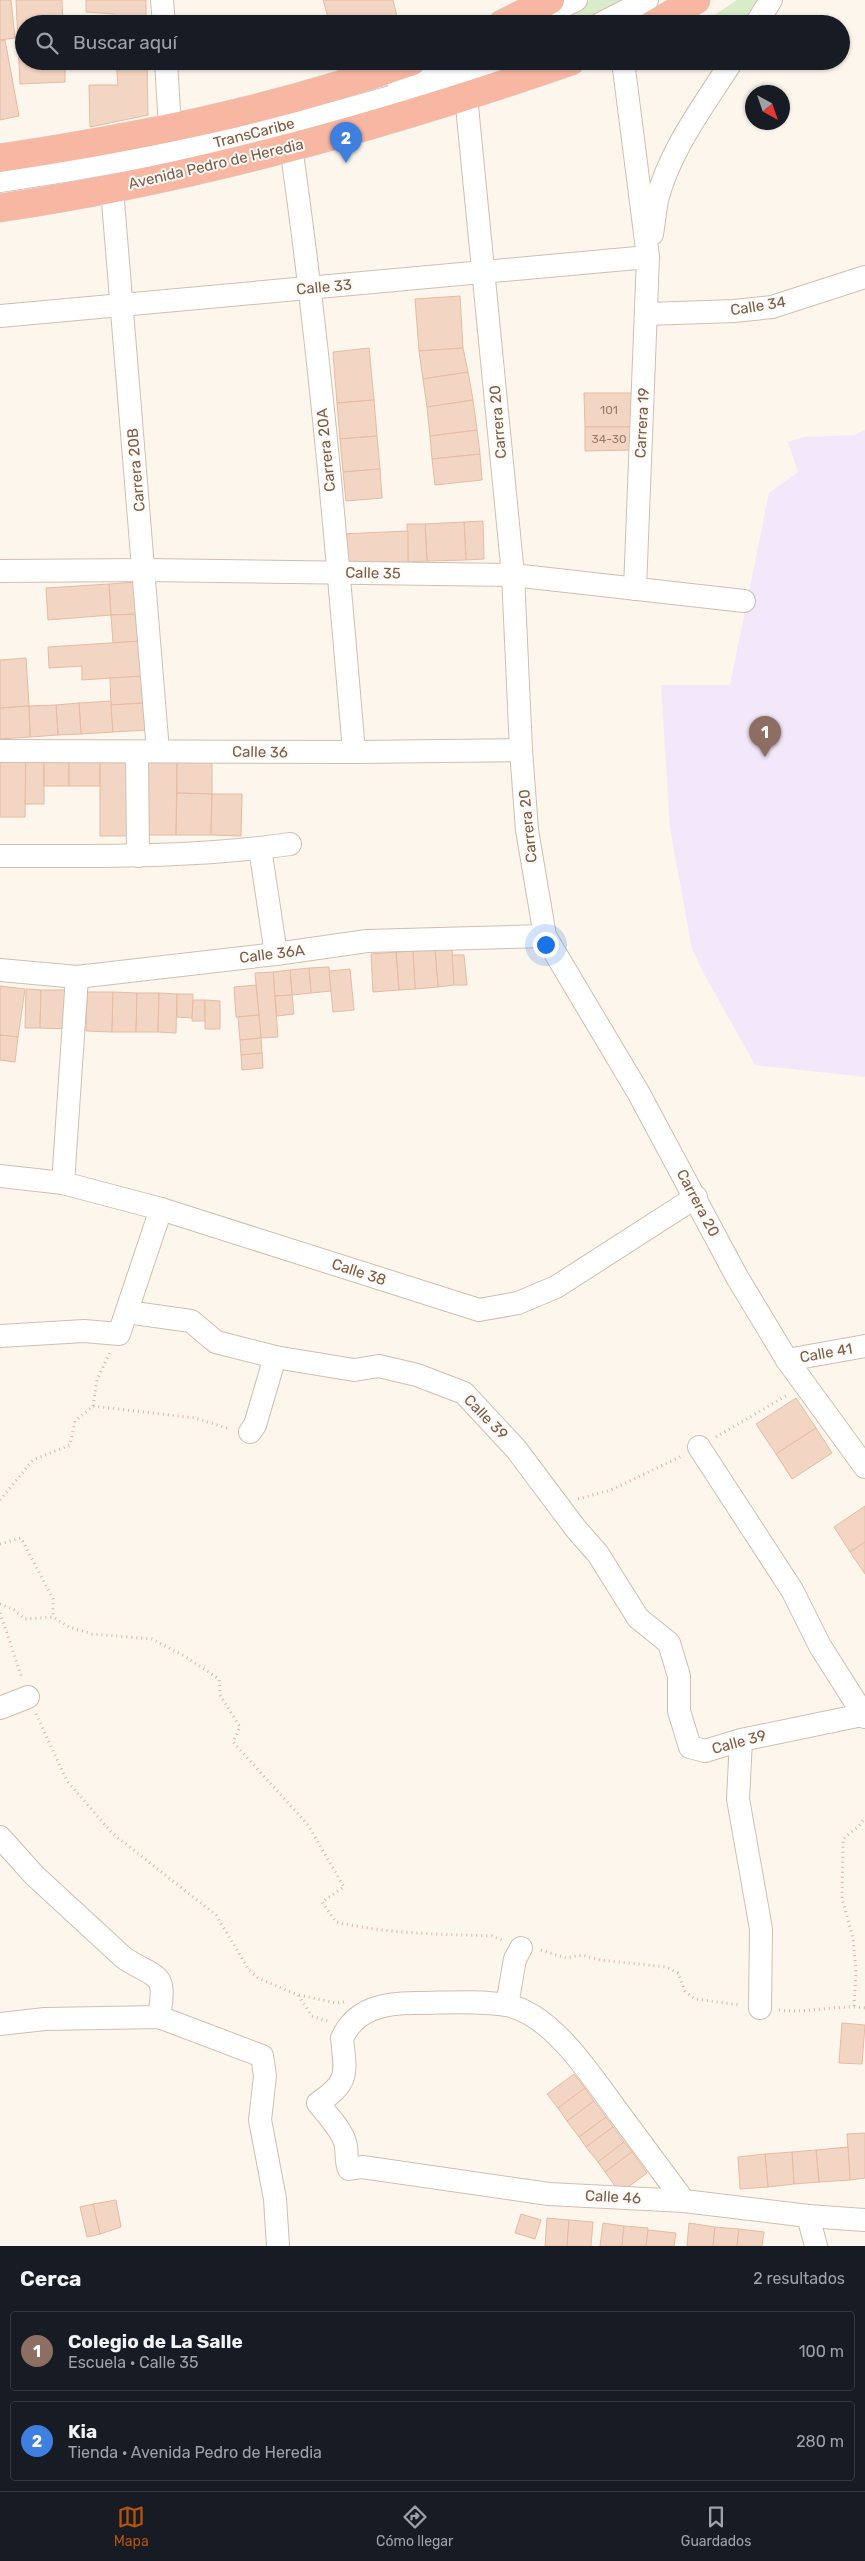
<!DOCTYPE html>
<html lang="es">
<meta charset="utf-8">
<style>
:root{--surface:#171b24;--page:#20242c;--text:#f1f3f6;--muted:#9ea1a6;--line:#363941;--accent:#b45309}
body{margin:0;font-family:Rubik,sans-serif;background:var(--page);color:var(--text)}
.compass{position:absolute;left:745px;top:85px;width:45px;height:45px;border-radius:50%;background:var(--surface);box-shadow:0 1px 4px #0004;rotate:140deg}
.you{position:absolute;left:545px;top:944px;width:18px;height:18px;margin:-12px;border:4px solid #fff;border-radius:50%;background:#1a73e8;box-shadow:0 0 0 8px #1a73e833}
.badge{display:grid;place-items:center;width:32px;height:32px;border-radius:50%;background:var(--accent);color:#fff;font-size:16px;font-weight:700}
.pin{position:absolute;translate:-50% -41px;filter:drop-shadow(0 1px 2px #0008)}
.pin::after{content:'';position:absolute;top:26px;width:18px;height:15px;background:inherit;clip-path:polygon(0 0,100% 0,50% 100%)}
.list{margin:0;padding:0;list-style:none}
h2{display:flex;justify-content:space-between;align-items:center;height:65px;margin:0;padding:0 20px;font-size:21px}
h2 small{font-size:16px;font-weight:400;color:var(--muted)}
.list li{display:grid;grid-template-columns:32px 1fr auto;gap:15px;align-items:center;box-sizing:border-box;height:80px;margin:0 10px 10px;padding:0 10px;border:1px solid var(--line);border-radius:5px}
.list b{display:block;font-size:19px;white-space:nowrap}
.list p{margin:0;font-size:16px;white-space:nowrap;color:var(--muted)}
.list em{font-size:16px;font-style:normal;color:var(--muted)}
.icon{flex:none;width:28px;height:28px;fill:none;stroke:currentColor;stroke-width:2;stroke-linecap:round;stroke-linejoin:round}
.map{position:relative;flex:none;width:865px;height:2246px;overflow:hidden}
.search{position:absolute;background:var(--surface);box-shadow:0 1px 4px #0004;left:15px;right:15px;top:15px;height:55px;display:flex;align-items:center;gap:12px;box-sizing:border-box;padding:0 18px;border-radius:28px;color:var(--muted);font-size:19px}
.sheet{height:245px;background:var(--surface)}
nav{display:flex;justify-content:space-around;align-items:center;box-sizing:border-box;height:70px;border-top:1px solid var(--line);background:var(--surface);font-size:14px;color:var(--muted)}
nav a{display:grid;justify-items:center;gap:2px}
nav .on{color:var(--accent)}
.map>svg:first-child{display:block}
.education{fill:#f3e8fa}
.green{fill:#d8ecc9}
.building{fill:#f3d5c3;stroke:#e6bba3}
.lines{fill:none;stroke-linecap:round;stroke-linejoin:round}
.minor-casing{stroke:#d1beb0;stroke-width:24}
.highway-casing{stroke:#dad1cd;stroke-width:29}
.path{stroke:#d9b8a5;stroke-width:3;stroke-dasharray:1 4;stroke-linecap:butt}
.minor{stroke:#fff;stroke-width:22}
.highway{stroke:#f7b7a3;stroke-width:28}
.labels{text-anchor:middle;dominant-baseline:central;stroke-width:4;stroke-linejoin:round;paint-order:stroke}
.number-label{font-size:12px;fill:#987a6a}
.street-label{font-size:15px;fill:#7a5c4d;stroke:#fffaf3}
</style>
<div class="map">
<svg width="865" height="2246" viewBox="0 0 865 2246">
<rect width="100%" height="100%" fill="#fdf6ec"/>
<polygon class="education" points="865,430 865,1077 755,1065 703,972 692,949 670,828 661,685 730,685 769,493 798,472 788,442 803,437 854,435"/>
<g class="green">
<polygon points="590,0 632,0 575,24 540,24"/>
<polygon points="737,0 760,0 745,24 701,24"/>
</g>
<g class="building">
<polygon points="0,0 11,0 15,38 0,40"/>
<polygon points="16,0 62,0 63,24 24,24 24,61 65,61 65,82 20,84"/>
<polygon points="86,0 146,0 146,24 114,24 114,14 86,12"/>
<polygon points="323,0 393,0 399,24 330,24"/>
<polygon points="5,40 19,116 0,120 0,41"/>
<polygon points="116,61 147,61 148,115 90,127 89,85 118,85"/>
<polygon points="460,296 463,348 419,351 415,299"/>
<polygon points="369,348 374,400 337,403 333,352"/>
<polygon points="463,348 468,372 423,379 419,351"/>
<polygon points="468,372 473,400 427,407 423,379"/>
<polygon points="584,393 633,393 633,427 585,427"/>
<polygon points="374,400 377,436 340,439 337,403"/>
<polygon points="473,400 477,430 430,436 427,407"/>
<polygon points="585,427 633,427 633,450 585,451"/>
<polygon points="477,430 480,454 432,459 430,436"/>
<polygon points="377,436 380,469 343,472 340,439"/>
<polygon points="480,454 482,480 435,485 432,459"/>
<polygon points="380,469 382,498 346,501 343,472"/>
<polygon points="483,521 484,559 466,560 464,522"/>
<polygon points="464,522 466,560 427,561 425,524"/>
<polygon points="407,524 425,524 427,561 408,562"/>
<polygon points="408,531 408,562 343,564 342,534"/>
<polygon points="138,582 139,614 111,615 109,584"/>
<polygon points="109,584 111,615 48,620 46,588"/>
<polygon points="139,614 141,641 113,643 111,615"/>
<polygon points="141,641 143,676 82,680 82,666 49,668 48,647"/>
<polygon points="26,658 29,706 0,708 0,660"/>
<polygon points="143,676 144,703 111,705 110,678"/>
<polygon points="111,701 113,732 81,734 79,703"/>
<polygon points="79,703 81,734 58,735 56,705"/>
<polygon points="144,703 146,730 113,732 111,705"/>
<polygon points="56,705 58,735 30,737 29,706"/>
<polygon points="29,706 30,737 0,739 0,708"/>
<polygon points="0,758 26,758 25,817 0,817"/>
<polygon points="26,758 44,758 44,804 25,804"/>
<rect x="44" y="758" width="25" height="28"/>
<rect x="69" y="758" width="31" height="28"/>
<rect x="100" y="758" width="32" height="78"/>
<polygon points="143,760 177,760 176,835 142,835"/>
<polygon points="177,760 212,760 212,794 177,793"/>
<polygon points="177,793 212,794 211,835 176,835"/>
<polygon points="212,794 242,794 241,836 211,835"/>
<polygon points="452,948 454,985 438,987 435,950"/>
<polygon points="435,950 438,987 415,989 413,951"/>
<polygon points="413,951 415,989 399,990 396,952"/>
<polygon points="396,952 399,990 373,992 371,954"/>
<polygon points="452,955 464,955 467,985 454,985"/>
<polygon points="329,967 331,991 311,993 309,968"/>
<polygon points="309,968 311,993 292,995 290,970"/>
<polygon points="350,969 354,1010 333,1012 329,971"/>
<polygon points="290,970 292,995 275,996 273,972"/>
<polygon points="273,972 278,1037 261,1038 255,973"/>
<polygon points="256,985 259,1015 236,1017 234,987"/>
<polygon points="0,986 25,989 18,1037 0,1035"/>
<polygon points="26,989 41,990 40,1028 25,1028"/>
<polygon points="41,990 71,990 70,1029 40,1028"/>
<polygon points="87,992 113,992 112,1032 86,1031"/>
<polygon points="113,992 137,993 136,1032 112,1032"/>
<polygon points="137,993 159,993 158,1032 136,1032"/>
<polygon points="159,993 177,994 176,1033 158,1032"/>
<polygon points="177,994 193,994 192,1018 177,1017"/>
<polygon points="292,995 294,1014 277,1016 275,996"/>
<polygon points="193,1000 205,1000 205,1021 192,1021"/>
<polygon points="205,1000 220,1001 220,1029 205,1029"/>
<polygon points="259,1015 261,1038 240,1040 238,1017"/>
<polygon points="0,1035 18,1037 15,1062 0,1060"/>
<polygon points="261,1038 262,1053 241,1055 240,1040"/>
<polygon points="262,1053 263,1068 242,1070 241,1055"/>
<polygon points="796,1398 816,1428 776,1454 756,1424"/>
<polygon points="816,1428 832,1453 792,1479 776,1454"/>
<polygon points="865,1506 865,1542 850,1552 834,1527"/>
<polygon points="865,1542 865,1574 850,1552"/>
<polygon points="842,2023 865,2025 862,2064 839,2063"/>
<polygon points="574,2074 585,2088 558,2108 547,2094"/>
<polygon points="585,2088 594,2101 567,2121 558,2108"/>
<polygon points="594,2101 606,2117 579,2137 567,2121"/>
<polygon points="606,2117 613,2127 586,2147 579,2137"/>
<polygon points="613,2127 624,2142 598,2162 586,2147"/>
<polygon points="865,2133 865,2178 850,2180 847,2134"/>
<polygon points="624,2142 632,2152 605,2172 598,2162"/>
<polygon points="848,2147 850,2180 819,2182 816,2150"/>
<polygon points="816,2150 819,2182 794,2184 792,2152"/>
<polygon points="632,2152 647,2173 620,2193 605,2172"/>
<polygon points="792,2152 794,2184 768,2187 765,2154"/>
<polygon points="765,2154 768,2187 740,2189 738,2157"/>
<polygon points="116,2200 121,2227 100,2234 93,2204"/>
<polygon points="93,2204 100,2234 87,2237 80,2207"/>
<polygon points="521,2214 541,2220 535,2239 515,2233"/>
<polygon points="547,2218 569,2220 567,2246 545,2246"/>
<polygon points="569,2220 593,2222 591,2246 567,2246"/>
<polygon points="603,2223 624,2226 622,2246 600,2246"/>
<polygon points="689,2223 715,2227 713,2246 687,2246"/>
<polygon points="624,2226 648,2228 646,2246 622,2246"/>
<polygon points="715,2227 739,2229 737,2246 713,2246"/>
<polygon points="739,2229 764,2232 762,2246 737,2246"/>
<polygon points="648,2230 676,2233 674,2246 646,2246"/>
</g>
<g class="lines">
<defs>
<g id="minor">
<polyline points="162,0 164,24"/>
<polyline points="534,20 576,0"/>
<polyline points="600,24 647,0"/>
<polyline points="756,24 771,0"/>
<polyline points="166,61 170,128 184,137"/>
<polyline points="623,61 648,257 635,589"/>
<polyline points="396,78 439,61"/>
<polyline points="466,96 513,575 521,750 527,830 545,936 638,1092 737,1277 787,1360 865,1467"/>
<path d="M291 147C320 348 337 551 354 752"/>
<path d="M0 181C171 156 340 118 503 61"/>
<polyline points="112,189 158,751"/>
<path d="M652 234C654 222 655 211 657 200 670 149 705 104 732 61"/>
<polyline points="647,314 734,311 772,307 865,277"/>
<polyline points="0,316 648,257"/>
<polyline points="0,571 145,570 513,575 744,601"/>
<polyline points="0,751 354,752 521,750"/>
<polyline points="137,752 138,856"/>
<polyline points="260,848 276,954"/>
<path d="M0 856C97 856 194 858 290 844"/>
<polyline points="0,970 77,977 276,954 367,941 545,936"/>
<polyline points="0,1176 63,1183 161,1209 479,1310 518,1303 556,1287 696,1197"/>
<polyline points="63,1183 77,977"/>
<polyline points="127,1312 191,1321 216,1342 275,1357 354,1370 379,1366 417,1375 464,1393 516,1449 576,1529 598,1554 638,1618 669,1643 679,1676 679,1711 690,1747 705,1751 741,1740 862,1715"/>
<polyline points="0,1336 84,1331 119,1334 161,1209"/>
<polyline points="787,1360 865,1346"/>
<polyline points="250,1432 255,1425 275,1357"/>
<polyline points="699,1447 792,1590 820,1646 865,1717"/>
<polyline points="0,1708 28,1697"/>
<polyline points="741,1740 738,1799 761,1929 760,2008"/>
<path d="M0 1837 34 1875 124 1958C158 1980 167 1970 159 2017"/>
<polyline points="507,2005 515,1959 521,1948"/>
<polyline points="0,2024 45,2019 159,2017 262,2056 265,2076 260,2120 275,2199 278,2246"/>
<path d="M684 2201C663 2173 642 2144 621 2116 594 2080 553 2013 506 2005 477 2000 445 2003 415 2003 385 2003 356 2008 342 2038 346 2075 349 2082 318 2103 327 2115 340 2127 345 2142 348 2152 345 2161 349 2169L362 2167 549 2194 684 2201 808 2216 865 2220"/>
<polyline points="808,2216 816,2246"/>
</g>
<g id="highway">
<polyline points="502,24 550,0"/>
<polyline points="654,24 696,0"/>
<path d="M0 158C139 137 279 109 412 61"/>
<path d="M0 208C195 179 385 126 571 61"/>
</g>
</defs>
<use href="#minor" class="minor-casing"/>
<use href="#highway" class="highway-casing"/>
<g class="path">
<polyline points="93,1406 97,1380 110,1352"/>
<polyline points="716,1437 789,1394"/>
<polyline points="578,1499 611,1490 682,1456"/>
<polyline points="0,1500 33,1460 70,1445 75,1421 93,1406 195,1418 230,1429"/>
<polyline points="0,1544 21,1538 53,1599 53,1617"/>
<path d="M0 1604 13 1609 25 1619 53 1617 69 1627 92 1634 152 1639 186 1657 219 1679 220 1695 240 1727 233 1742 308 1825 344 1887 322 1902 336 1922C388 1934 439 1934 492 1936L504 1941"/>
<polyline points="0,1613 22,1678"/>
<polyline points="36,1714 67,1781 112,1833 216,1915 249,1970 258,1978 298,1995 312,2016 330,2022"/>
<polyline points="541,1950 566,1958 582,1955 600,1960 666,1967 678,1973 685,1991 695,1999 740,2005"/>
<polyline points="299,1995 336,2003 344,2002"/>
<polyline points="854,2006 856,1972 853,1938 842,1898 843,1839 859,1826 865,1818"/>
<path d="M779 2010C808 2014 836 2004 865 2008"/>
</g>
<use href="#minor" class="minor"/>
<use href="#highway" class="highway"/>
</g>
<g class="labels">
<g class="number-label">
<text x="609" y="410">101</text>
<text x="609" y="439">34-30</text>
</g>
<g class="street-label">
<text transform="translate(254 133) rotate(-14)">TransCaribe</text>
<text transform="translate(216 164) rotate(-13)">Avenida Pedro de Heredia</text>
<text transform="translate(324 287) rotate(-5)">Calle 33</text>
<text transform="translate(758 306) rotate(-9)">Calle 34</text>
<text transform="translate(498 422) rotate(-95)">Carrera 20</text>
<text transform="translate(642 423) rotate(-87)">Carrera 19</text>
<text transform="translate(326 450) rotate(-96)">Carrera 20A</text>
<text transform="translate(136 470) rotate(-95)">Carrera 20B</text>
<text transform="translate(373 573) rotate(1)">Calle 35</text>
<text transform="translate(260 752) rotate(1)">Calle 36</text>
<text transform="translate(528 826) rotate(-96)">Carrera 20</text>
<text transform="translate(272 954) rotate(-7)">Calle 36A</text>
<text transform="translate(698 1203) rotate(62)">Carrera 20</text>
<text transform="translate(359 1272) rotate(18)">Calle 38</text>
<text transform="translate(826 1353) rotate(-10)">Calle 41</text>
<text transform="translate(486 1417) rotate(46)">Calle 39</text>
<text transform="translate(739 1742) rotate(-15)">Calle 39</text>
<text transform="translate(613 2197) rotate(3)">Calle 46</text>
</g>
</g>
</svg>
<svg class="compass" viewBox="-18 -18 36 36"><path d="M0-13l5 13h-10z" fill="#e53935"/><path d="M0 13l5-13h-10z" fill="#9ea1a6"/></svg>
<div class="you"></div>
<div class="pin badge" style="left:765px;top:757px;background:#8d6e63">1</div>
<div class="pin badge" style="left:346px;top:163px;background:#3f7fe0">2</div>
<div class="search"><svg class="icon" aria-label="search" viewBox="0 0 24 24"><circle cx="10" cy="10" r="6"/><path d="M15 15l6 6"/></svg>Buscar aquí</div>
</div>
<section class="sheet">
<h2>Cerca<small>2 resultados</small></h2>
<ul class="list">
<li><span class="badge" style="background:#8d6e63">1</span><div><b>Colegio de La Salle</b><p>Escuela · Calle 35</p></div><em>100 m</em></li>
<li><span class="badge" style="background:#3f7fe0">2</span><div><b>Kia</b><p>Tienda · Avenida Pedro de Heredia</p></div><em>280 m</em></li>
</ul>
</section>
<nav>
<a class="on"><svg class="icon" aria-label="map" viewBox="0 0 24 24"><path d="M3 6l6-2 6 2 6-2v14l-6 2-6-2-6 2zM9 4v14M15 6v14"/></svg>Mapa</a>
<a><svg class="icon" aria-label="directions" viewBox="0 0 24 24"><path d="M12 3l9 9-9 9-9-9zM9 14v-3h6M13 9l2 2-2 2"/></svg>Cómo llegar</a>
<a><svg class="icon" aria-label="saved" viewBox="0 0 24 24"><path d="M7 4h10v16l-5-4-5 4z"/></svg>Guardados</a>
</nav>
